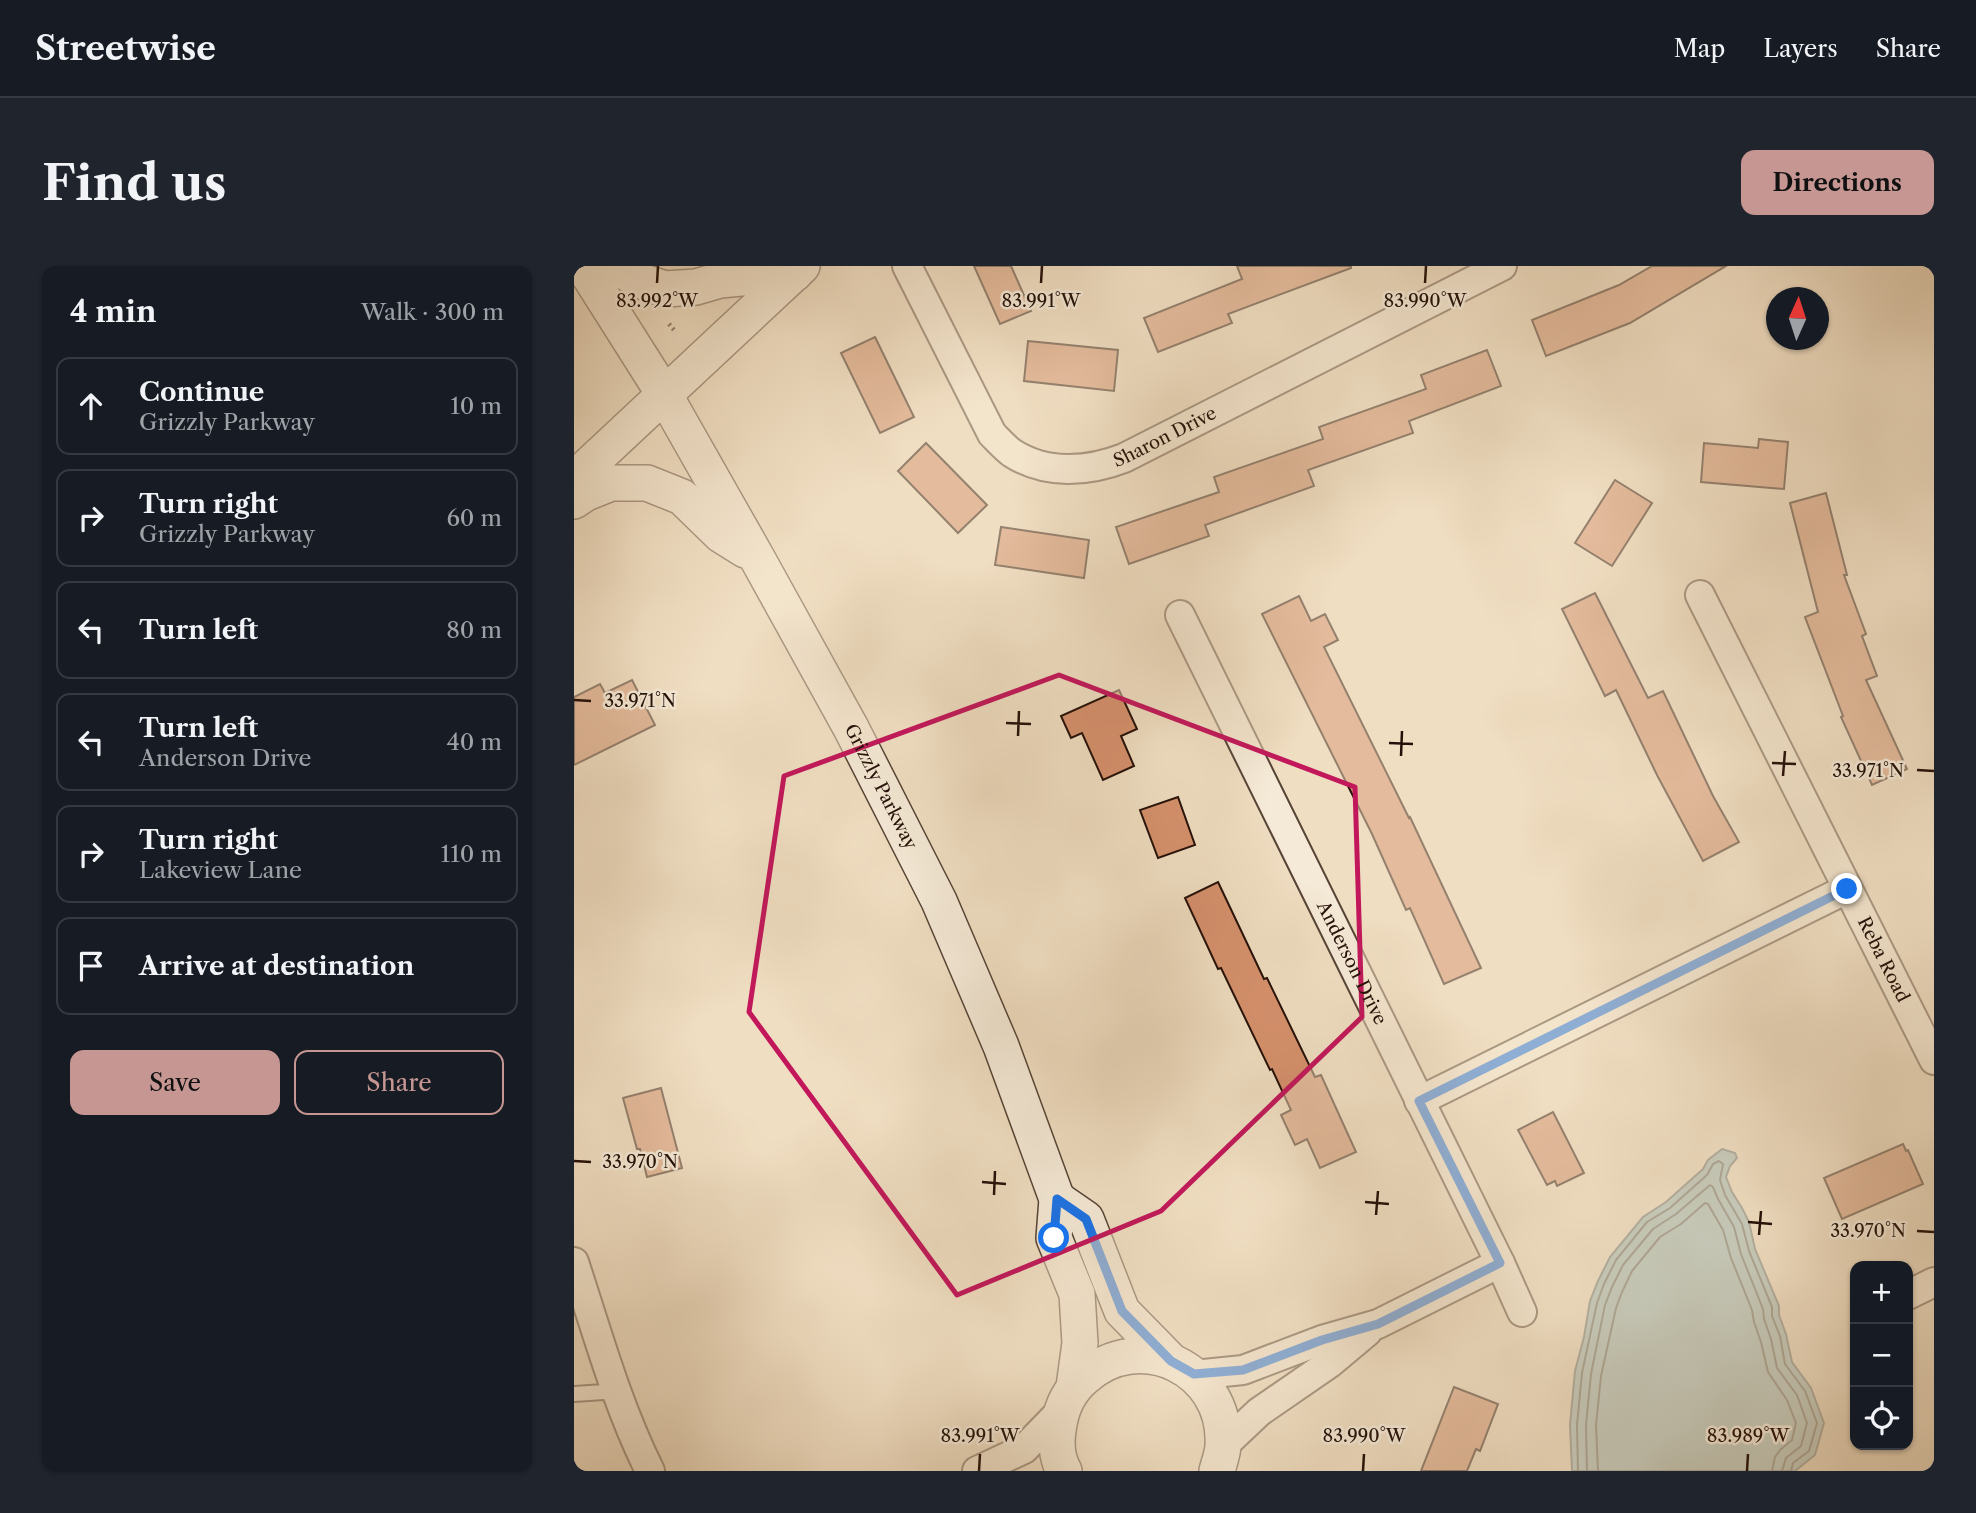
<!DOCTYPE html>
<meta charset="utf-8">
<style>
:root{--surface:#171b24;--page:#20242c;--text:#f1f3f6;--muted:#9ea1a6;--line:#363941;--accent:#c59692}
body{margin:0;font-family:"Libre Caslon Text",serif;background:var(--page);color:var(--text)}
.controls{position:absolute;right:21px;bottom:21px;display:grid;overflow:hidden;border-radius:14px;box-shadow:0 2px 5px #0004}
.controls button{width:63px;height:63px;display:grid;place-items:center;padding:0;border:0;border-bottom:2px solid var(--line);background:var(--surface);color:var(--text);font:35px sans-serif}
.compass{position:absolute;left:1192px;top:21px;width:63px;height:63px;border-radius:50%;background:var(--surface);box-shadow:0 2px 5px #0004;rotate:3deg}
.stop{position:absolute;width:21px;height:21px;margin:-16px;border:5px solid #1a73e8;border-radius:50%;background:#fff}
.stop.end{background:#1a73e8;border-color:#fff;box-shadow:0 2px 7px #0008}
.list{margin:0;padding:0;list-style:none}
h2{display:flex;justify-content:space-between;align-items:center;height:91px;margin:0;padding:0 28px;font-size:30px}
h2 small{font-size:23px;font-weight:400;color:var(--muted)}
.list li{display:grid;grid-template-columns:46px 1fr auto;gap:21px;align-items:center;box-sizing:border-box;height:98px;margin:0 14px 14px;padding:0 14px;border:2px solid var(--line);border-radius:14px}
.list b{display:block;font-size:26px;white-space:nowrap}
.list p{margin:0;font-size:23px;white-space:nowrap;color:var(--muted)}
.list em{font-size:23px;font-style:normal;color:var(--muted)}
.actions{display:flex;gap:14px;padding:21px 28px}
.actions a{flex:1;padding:16px 0;border:2px solid var(--accent);border-radius:14px;text-align:center;font-size:24px;color:var(--accent)}
.actions .main{background:var(--accent);color:#111}
.icon{flex:none;width:38px;height:38px;fill:none;stroke:currentColor;stroke-width:2;stroke-linecap:round;stroke-linejoin:round}
.map{position:relative;flex:none;width:1360px;height:1205px;overflow:hidden;border-radius:14px}
header{display:flex;align-items:center;gap:42px;box-sizing:border-box;height:98px;padding:0 35px;background:var(--surface);border-bottom:2px solid var(--line)}
header strong{font-size:33px}
nav{display:flex;gap:38px;margin-inline-start:auto;font-size:24px}
.intro{display:flex;align-items:center;justify-content:space-between;box-sizing:border-box;height:168px;padding:0 42px}
h1{margin:0;font-size:49px}
.button{padding:18px 32px;border-radius:14px;background:var(--accent);color:#111;font-size:24px;font-weight:700}
main{display:flex;gap:42px;padding:0 42px}
aside{flex:1;background:var(--surface);border-radius:14px;box-shadow:0 2px 5px #0004}
.map>svg:first-child{display:block}
.water{fill:#9cbbba;stroke:#6c7773;stroke-width:2}
.lines{fill:none;stroke-linecap:round;stroke-linejoin:round}
.shore{stroke:#606661;stroke-width:2}
.building{fill:#d6916d;stroke:#241008;stroke-width:2}
.service-casing{stroke:#574436;stroke-width:18}
.minor-casing{stroke:#574436;stroke-width:32}
.tertiary-casing{stroke:#574436;stroke-width:38}
.path{stroke:#241008;stroke-width:4.5;stroke-dasharray:2 3.5;stroke-linecap:butt}
.service{stroke:#f5ead7;stroke-width:14}
.minor{stroke:#f5ead7;stroke-width:28}
.tertiary{stroke:#f5ead7;stroke-width:35}
.route{stroke:#1a73e8;stroke-width:9}
.marked{fill:none;stroke:#c2185b;stroke-width:5;stroke-linejoin:round}
.ticks{fill:none;stroke:#241008;stroke-width:2.5}
.labels{text-anchor:middle;dominant-baseline:central;stroke-width:5;stroke-linejoin:round;paint-order:stroke}
.street-label{font-size:18px;fill:#241008;stroke:#f5ead7}
.ticks-label{font-size:18px;text-anchor:middle;fill:#241008;stroke:#f5ead7;stroke-width:5;stroke-linejoin:round;paint-order:stroke}
</style>
<header>
<strong>Streetwise</strong>
<nav><a>Map</a><a>Layers</a><a>Share</a></nav>
</header>
<div class="intro"><h1>Find us</h1><a class="button">Directions</a></div>
<main>
<aside>
<h2>4 min<small>Walk · 300 m</small></h2>
<ul class="list">
<li><svg class="icon" aria-label="ahead" viewBox="0 0 24 24"><path d="M12 20V5M6 11l6-6 6 6"/></svg><div><b>Continue</b><p>Grizzly Parkway</p></div><em>10 m</em></li>
<li><svg class="icon" aria-label="right" viewBox="0 0 24 24"><path d="M7 20v-9h11M14 6l5 5-5 5"/></svg><div><b>Turn right</b><p>Grizzly Parkway</p></div><em>60 m</em></li>
<li><svg class="icon" aria-label="left" viewBox="0 0 24 24"><path d="M17 20v-9H6M10 6l-5 5 5 5"/></svg><div><b>Turn left</b></div><em>80 m</em></li>
<li><svg class="icon" aria-label="left" viewBox="0 0 24 24"><path d="M17 20v-9H6M10 6l-5 5 5 5"/></svg><div><b>Turn left</b><p>Anderson Drive</p></div><em>40 m</em></li>
<li><svg class="icon" aria-label="right" viewBox="0 0 24 24"><path d="M7 20v-9h11M14 6l5 5-5 5"/></svg><div><b>Turn right</b><p>Lakeview Lane</p></div><em>110 m</em></li>
<li><svg class="icon" aria-label="arrive" viewBox="0 0 24 24"><path d="M6 21V4h12l-3 4 3 4H6"/></svg><div><b>Arrive at destination</b></div></li>
</ul>
<div class="actions"><a class="main">Save</a><a>Share</a></div>
</aside>
<div class="map">
<svg width="1360" height="1205" viewBox="0 0 1360 1205">
<rect width="100%" height="100%" fill="#f0dec2"/>
<filter id="stains"><feTurbulence type="fractalNoise" baseFrequency=".00286" numOctaves="4"/><feColorMatrix values="0 0 0 0 .2 0 0 0 0 .09 0 0 0 0 .02 0 0 0 .5 -.17"/></filter>
<radialGradient id="worn" r=".72"><stop offset=".6" stop-color="#630" stop-opacity="0"/><stop offset="1" stop-color="#630" stop-opacity=".3"/></radialGradient>
<polygon class="water" points="1148,883 1161,887 1163,892 1156,900 1152,911 1158,926 1168,942 1175,956 1181,983 1205,1040 1205,1049 1212,1068 1218,1096 1237,1122 1250,1157 1241,1189 1221,1205 998,1205 996,1159 1001,1105 1010,1071 1016,1035 1024,1015 1036,991 1069,951 1092,936 1129,903 1134,894"/>
<g class="lines">
<g class="shore">
<polyline points="1004,1205 1003,1159 1008,1107 1023,1037 1030,1018 1042,994 1073,956 1096,942 1133,909 1139,898 1145,895 1149,898 1146,914 1151,929 1168,958 1175,985 1198,1041 1198,1050 1206,1070 1211,1098 1231,1125 1243,1157 1235,1185 1219,1197 1217,1205"/>
<polyline points="1013,1205 1012,1159 1017,1108 1031,1039 1038,1021 1049,999 1079,963 1102,948 1136,919 1139,921 1144,933 1160,961 1167,988 1189,1043 1190,1053 1197,1073 1203,1102 1223,1129 1233,1157 1227,1180 1212,1192 1208,1205"/>
<polyline points="1024,1205 1022,1159 1027,1110 1042,1042 1048,1026 1058,1005 1086,971 1107,958 1131,937 1134,938 1149,964 1157,992 1178,1044 1180,1056 1187,1076 1194,1106 1213,1134 1222,1157 1218,1174 1206,1184 1201,1191 1198,1205"/>
</g>
</g>
<g class="building">
<polygon points="400,0 437,0 457,45 426,58"/>
<polygon points="663,0 777,0 777,2 654,48 658,57 584,86 570,52 668,13"/>
<polygon points="1078,0 1152,0 1056,57 972,90 958,54 1045,19"/>
<polygon points="301,71 340,151 306,167 267,87"/>
<polygon points="454,75 544,84 540,125 450,115"/>
<polygon points="913,84 927,120 835,155 839,167 734,204 740,220 631,259 635,270 555,298 542,261 645,226 640,211 749,173 745,161 852,123 847,109"/>
<polygon points="1185,173 1214,176 1210,223 1127,216 1130,177 1184,182"/>
<polygon points="352,177 413,239 384,267 324,205"/>
<polygon points="1041,214 1078,237 1038,300 1001,277"/>
<polygon points="1252,227 1273,309 1270,309 1292,368 1288,370 1303,410 1292,414 1333,503 1298,519 1267,451 1269,450 1231,351 1244,346 1216,237"/>
<polygon points="427,261 515,274 510,312 421,299"/>
<polygon points="1021,327 1074,432 1089,425 1139,530 1165,576 1129,595 1083,509 1042,424 1031,430 988,343"/>
<polygon points="725,330 737,355 751,348 764,374 750,381 835,552 836,551 907,702 870,718 836,642 832,644 798,568 688,348"/>
<polygon points="58,414 81,459 0,499 0,431 26,418 31,427"/>
<polygon points="545,424 563,463 547,470 560,500 529,514 508,467 497,472 487,450"/>
<polygon points="604,531 621,579 584,592 566,544"/>
<polygon points="644,616 690,713 693,712 741,811 747,809 782,886 746,902 733,873 721,879 707,849 717,844 698,803 696,804 647,702 644,703 611,632"/>
<polygon points="87,822 108,902 73,911 66,883 63,883 49,832"/>
<polygon points="979,846 1010,907 983,920 981,915 973,919 944,864"/>
<polygon points="1329,878 1332,885 1334,884 1349,918 1268,953 1250,912"/>
<polygon points="880,1121 924,1138 906,1185 902,1183 893,1205 847,1205"/>
</g>
<g class="lines">
<defs>
<polyline id="service" points="0,1128 30,1126 41,1121"/>
<g id="minor">
<path id="s1" d="M333 0 418 168C424 174 431 182 438 187 472 209 514 206 550 192L928 0"/>
<path id="s2" d="M1126 329 1360 794"/>
<path id="s3" d="M606 349 926 997 948 1046"/>
<polyline points="845,835 1273,623"/>
<path d="M0 996C23 1066 43 1139 76 1205"/>
<polyline points="1334,1029 1360,1016"/>
<polyline points="620,1109 669,1104 748,1074 804,1058 926,997"/>
<polyline points="649,1180 685,1146 756,1097 793,1066"/>
<polyline points="403,1205 450,1183 487,1145"/>
</g>
<g id="tertiary">
<path id="s4" d="M9 0 90 128 183 292 277 462 365 635 427 780 483 933 480 972 503 1028 506 1077 500 1121"/>
<polyline points="40,0 67,15 91,23 122,21 146,14 221,7"/>
<polyline points="0,213 228,0"/>
<polyline points="0,235 12,227 37,217 73,217 108,231 147,269 171,284"/>
<polyline points="483,933 512,953 548,1045 597,1095"/>
<path d="M490 1205C482 1191 482 1173 485 1158 488 1140 496 1124 510 1112 566 1061 653 1103 649 1179 649 1187 645 1197 643 1205"/>
</g>
</defs>
<use href="#service" class="service-casing"/>
<use href="#minor" class="minor-casing"/>
<use href="#tertiary" class="tertiary-casing"/>
<polyline class="path" points="95,58 101,65"/>
<use href="#service" class="service"/>
<use href="#minor" class="minor"/>
<use href="#tertiary" class="tertiary"/>
</g>
<g class="lines">
<polyline class="route" points="480,972 483,933 512,953 548,1045 597,1095 620,1108 669,1104 748,1074 804,1058 926,997 845,835 1273,623"/>
</g>
<path d="M0 0H1360V1205H0ZM485 409 781 521 788 751 587 945 383 1029 175 746 210 510Z" fill="#f0dec2" fill-opacity=".55" fill-rule="evenodd"/>
<path class="marked" d="M485 409 781 521 788 751 587 945 383 1029 175 746 210 510Z"/>
<path class="ticks" d="M83 17 84 0M467 17 468 0M851 17 852 0M0 434 17 435M432 457 457 458M444 470 445 445M815 477 839 478M827 490 828 465M1198 497 1222 498M1343 504 1360 505M1209 510 1211 485M0 895 17 896M408 916 432 918M420 929 421 905M791 936 815 938M802 949 804 925M1174 956 1198 958M1343 965 1360 966M1185 969 1187 945M405 1205 406 1188M789 1205 790 1188M1173 1205 1174 1188"/>
<g class="labels">
<g class="street-label">
<text stroke="none"><textPath href="#s1" startOffset="378">Sharon Drive</textPath></text>
<text stroke="none"><textPath href="#s4" startOffset="600">Grizzly Parkway</textPath></text>
<text stroke="none"><textPath href="#s2" startOffset="408">Reba Road</textPath></text>
<text stroke="none"><textPath href="#s3" startOffset="388">Anderson Drive</textPath></text>
</g>
</g>
<g class="ticks-label">
<text x="83" y="41">83.992°W</text>
<text x="467" y="41">83.991°W</text>
<text x="851" y="41">83.990°W</text>
<text x="66" y="441">33.971°N</text>
<text x="1294" y="511">33.971°N</text>
<text x="66" y="902">33.970°N</text>
<text x="1294" y="971">33.970°N</text>
<text x="406" y="1176">83.991°W</text>
<text x="790" y="1176">83.990°W</text>
<text x="1174" y="1176">83.989°W</text>
</g>
<rect width="100%" height="100%" filter="url(#stains)"/>
<rect width="100%" height="100%" fill="url(#worn)"/>
</svg>
<div class="controls">
<button>+</button>
<button>−</button>
<button><svg class="icon" aria-label="locate" viewBox="0 0 24 24"><circle cx="12" cy="12" r="6"/><path d="M12 2v4M12 18v4M2 12h4M18 12h4"/></svg></button>
</div>
<svg class="compass" viewBox="-18 -18 36 36"><path d="M0-13l5 13h-10z" fill="#e53935"/><path d="M0 13l5-13h-10z" fill="#9ea1a6"/></svg>
<div class="stop" style="left:480px;top:972px"></div>
<div class="stop end" style="left:1273px;top:623px"></div>
</div>
</main>
